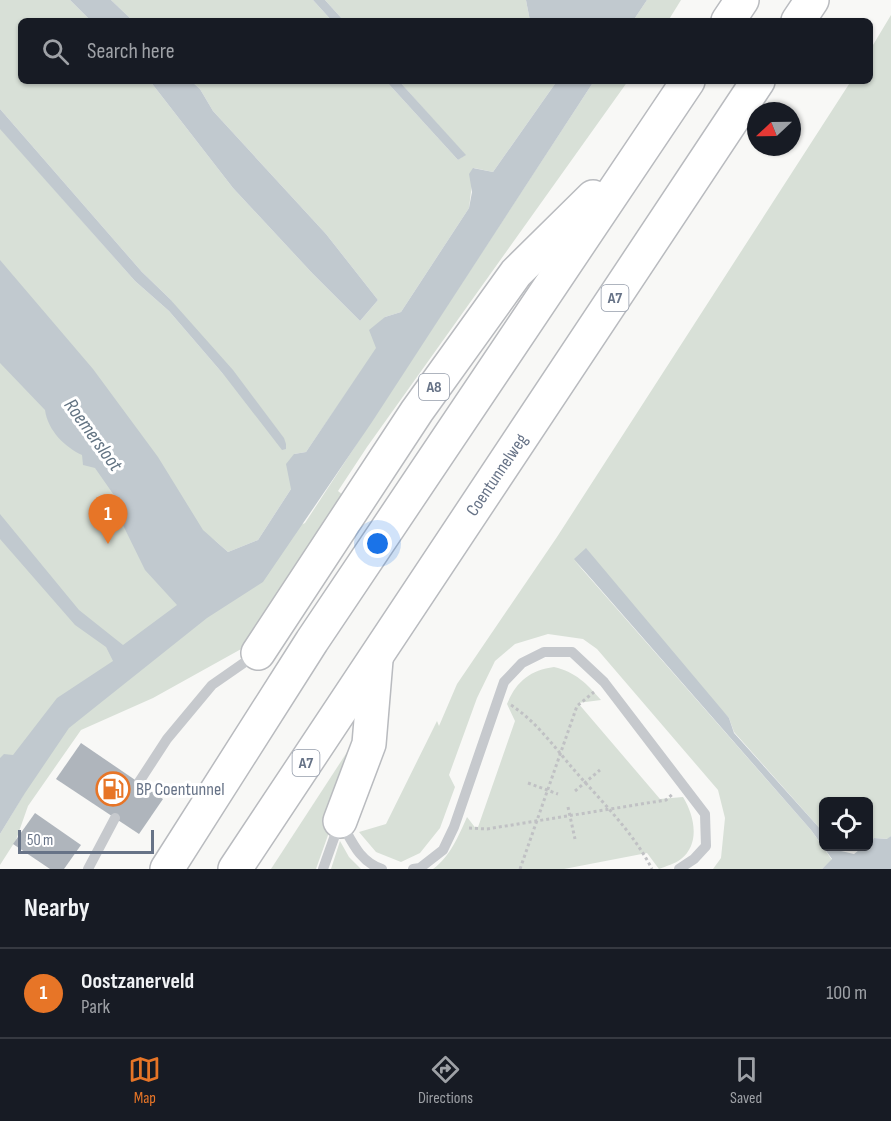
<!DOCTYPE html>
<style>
:root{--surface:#171b24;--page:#20242c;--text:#f1f3f6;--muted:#9ea1a6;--line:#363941;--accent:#e77527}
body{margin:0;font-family:"Sofia Sans Condensed",sans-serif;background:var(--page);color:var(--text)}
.controls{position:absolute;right:18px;bottom:18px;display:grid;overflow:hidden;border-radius:9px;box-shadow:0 2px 4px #0004}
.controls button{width:54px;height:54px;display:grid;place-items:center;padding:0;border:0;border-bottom:2px solid var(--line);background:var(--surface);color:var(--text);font:30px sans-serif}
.compass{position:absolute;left:747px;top:102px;width:54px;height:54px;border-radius:50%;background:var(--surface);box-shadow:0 2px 4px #0004;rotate:248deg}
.scale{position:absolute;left:18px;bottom:15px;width:136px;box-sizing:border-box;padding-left:6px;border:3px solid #677387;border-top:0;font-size:16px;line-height:21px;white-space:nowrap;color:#677387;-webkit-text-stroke:4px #fff;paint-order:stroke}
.you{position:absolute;left:378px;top:544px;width:21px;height:21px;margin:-15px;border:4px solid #fff;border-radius:50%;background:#1a73e8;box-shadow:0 0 0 9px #1a73e833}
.badge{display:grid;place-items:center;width:39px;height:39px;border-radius:50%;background:var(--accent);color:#fff;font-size:20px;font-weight:700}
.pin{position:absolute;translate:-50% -50px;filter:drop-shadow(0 2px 3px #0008)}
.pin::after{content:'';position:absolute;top:32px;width:21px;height:18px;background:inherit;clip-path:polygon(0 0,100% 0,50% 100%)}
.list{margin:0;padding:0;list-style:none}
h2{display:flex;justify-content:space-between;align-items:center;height:78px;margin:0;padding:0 24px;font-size:26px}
h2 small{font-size:20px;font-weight:400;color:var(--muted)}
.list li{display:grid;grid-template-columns:39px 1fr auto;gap:18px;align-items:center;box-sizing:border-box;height:90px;padding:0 24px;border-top:2px solid var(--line)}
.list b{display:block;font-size:22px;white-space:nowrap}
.list p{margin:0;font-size:20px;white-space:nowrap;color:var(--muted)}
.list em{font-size:20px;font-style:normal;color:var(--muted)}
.icon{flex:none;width:33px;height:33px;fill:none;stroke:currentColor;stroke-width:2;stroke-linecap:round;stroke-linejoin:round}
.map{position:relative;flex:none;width:891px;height:869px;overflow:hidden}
.search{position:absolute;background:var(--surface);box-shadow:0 2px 4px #0004;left:18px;right:18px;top:18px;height:66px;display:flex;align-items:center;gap:15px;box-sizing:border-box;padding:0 21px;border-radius:9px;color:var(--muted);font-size:22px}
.sheet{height:168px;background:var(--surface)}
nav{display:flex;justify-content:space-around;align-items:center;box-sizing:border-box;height:84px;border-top:2px solid var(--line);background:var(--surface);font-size:16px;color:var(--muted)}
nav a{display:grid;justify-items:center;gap:3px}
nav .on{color:var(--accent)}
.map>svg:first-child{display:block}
.green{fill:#d8e0d7}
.water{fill:#c1c9cf}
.building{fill:#afb5bc}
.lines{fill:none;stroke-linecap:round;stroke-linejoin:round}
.motorway-casing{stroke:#b9bbbf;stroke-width:36}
.path{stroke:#c0c1c4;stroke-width:3;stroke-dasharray:3 3;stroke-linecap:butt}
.service{stroke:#c6c9cd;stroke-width:10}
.motorway{stroke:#fff;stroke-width:33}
.labels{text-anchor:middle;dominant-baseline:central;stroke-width:6;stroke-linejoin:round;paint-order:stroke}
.shield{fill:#fff;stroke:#959dab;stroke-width:1.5}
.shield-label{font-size:16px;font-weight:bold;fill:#677387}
.street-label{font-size:18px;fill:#677387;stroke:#fff}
.poi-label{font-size:18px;fill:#677387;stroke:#fff;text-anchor:start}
.water-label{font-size:20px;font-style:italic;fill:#637483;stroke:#fff}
</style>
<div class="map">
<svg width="891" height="869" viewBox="0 0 891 869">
<rect width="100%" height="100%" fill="#f8f8f6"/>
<g class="green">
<polygon points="0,0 70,0 91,21 21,21 21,81 150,81 233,188 313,274 360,321 378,300 326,234 213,111 200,89 191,81 386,81 458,160 465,155 399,81 557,81 493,172 474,168 469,208 401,312 385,317 377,348 306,452 294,454 291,489 258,540 228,552 211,537 230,557 305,523 594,81 628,81 367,447 338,491 349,500 243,648 153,698 81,730 28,806 16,840 0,865 0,834 24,794 0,828 0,128 135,281 169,311 224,375 169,298 142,272 0,109"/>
<polygon points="111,0 313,0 332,21 133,21"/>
<polygon points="325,0 526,0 530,21 344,21"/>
<polygon points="647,0 681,0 668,21 633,21"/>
<polygon points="891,15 891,836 888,839 874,838 869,842 868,802 824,802 823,832 734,732 729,718 574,560 811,830 832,860 822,869 713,869 721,858 725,818 718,790 597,649 583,639 548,634 515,644 495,661 477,698 449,775 455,787 440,828 420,853 401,862 376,852 359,832 386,824 437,721 439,726 457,684 557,537 851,81 870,81 870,50"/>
<path d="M554 667C576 672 587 684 601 700L578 703 660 799 683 797C694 815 701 843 681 859 675 864 666 866 659 869L647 853 564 869H433C450 857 459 835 467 817L477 830 515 721 507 704C516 682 530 670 554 667Z"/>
<polygon points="353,743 344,790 316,869 271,869"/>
<polygon points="340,841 349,857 361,869 331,869"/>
</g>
<g class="water">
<polygon points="70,0 111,0 133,21 91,21"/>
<polygon points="313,0 325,0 344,21 332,21"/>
<polygon points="526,0 647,0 633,21 530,21"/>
<polygon points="150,81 191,81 200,89 213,111 326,234 378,300 360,321 313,274 233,188"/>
<polygon points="386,81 399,81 466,155 458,160"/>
<path d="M557 81H594L372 422 263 582 207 618 69 728 25 793 0 834V758L4 754 13 755 57 698 113 661 106 647 75 625 0 539V514L79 610 123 645 177 605 145 570 119 517 118 501 95 468 83 465 82 455C65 447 48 431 45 410L0 363V260L93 369 158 457 203 530 228 552 258 540 291 489 286 464 294 454 306 452 376 348 369 330 385 317 401 312 469 208 472 192 469 174 473 168 493 172Z"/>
<polygon points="0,109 142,272 169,298 233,370 284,438 286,444 286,449 282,450 224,375 169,311 135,281 0,129"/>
<polygon points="586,548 729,718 734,733 823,832 824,846 837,847 841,851 854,854 863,847 868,846 869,842 874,838 887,839 891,836 891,869 822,869 832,859 811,830 574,559"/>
</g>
<g class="building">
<polygon points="81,743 163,799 139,834 56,779"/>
<polygon points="35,813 81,845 64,869 50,869 13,844"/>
</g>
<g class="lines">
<defs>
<g id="motorway">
<polyline points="728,21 742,0"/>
<polyline points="798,21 812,0"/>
<polyline points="258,653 417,411 516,273 593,197"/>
<polyline points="340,821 369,744 376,660"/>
<polyline points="167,869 312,641 688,81"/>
<polyline points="235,869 758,81"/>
</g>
</defs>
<use href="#motorway" class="motorway-casing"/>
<g class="path">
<path d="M511 705C537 722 555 748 575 771 602 802 633 832 652 869"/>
<polyline points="528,783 558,794"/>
<polyline points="575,791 600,770"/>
<polyline points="568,807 575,839"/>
<polyline points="469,828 487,829 666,800 674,793"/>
<polyline points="520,869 577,706 594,692"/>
</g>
<g class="service">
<polyline points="139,782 167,739 212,685 255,655"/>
<path d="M342 824C352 842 360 862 382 869"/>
<polyline points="88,869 115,818"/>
<polyline points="323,869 339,824"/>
<polyline points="413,869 420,868 443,850 454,827 504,682 522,663 544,652 572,652 604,682 705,814 706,846 694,859 679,869"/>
</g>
<use href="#motorway" class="motorway"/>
</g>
<defs>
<symbol id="fuel-ring" viewBox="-11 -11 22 22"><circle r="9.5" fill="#fff" stroke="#e77527" stroke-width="1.5"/><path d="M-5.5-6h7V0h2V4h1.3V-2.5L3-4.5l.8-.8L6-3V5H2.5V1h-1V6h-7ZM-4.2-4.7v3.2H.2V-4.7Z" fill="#e77527"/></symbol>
</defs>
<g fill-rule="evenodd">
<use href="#fuel-ring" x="94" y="770" width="38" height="38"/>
</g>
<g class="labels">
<g class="shield">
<rect x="601.5" y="285" width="27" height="26" rx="4.5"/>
<rect x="419" y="374" width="30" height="26" rx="4.5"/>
<rect x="292.5" y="750" width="27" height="26" rx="4.5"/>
</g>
<g class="shield-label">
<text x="615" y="298">A7</text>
<text x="434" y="387">A8</text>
<text x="306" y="763">A7</text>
</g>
<g class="street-label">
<text transform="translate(497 475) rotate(-56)">Coentunnelweg</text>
</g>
<g class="poi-label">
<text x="136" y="789">BP Coentunnel</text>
</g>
<g class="water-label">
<text transform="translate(93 435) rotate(54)">Roemersloot</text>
</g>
</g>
</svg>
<div class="controls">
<button><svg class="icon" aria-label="locate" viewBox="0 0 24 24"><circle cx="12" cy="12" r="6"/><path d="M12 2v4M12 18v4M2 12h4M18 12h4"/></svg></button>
</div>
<svg class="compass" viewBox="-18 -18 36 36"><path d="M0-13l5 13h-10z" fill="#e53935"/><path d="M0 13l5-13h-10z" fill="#9ea1a6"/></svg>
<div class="scale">50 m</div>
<div class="you"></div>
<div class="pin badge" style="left:108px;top:544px">1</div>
<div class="search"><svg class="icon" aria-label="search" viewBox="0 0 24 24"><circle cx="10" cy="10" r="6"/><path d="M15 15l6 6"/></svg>Search here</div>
</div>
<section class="sheet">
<h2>Nearby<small></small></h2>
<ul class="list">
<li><span class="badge">1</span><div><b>Oostzanerveld</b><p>Park</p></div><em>100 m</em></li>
</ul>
</section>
<nav>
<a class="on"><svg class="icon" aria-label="map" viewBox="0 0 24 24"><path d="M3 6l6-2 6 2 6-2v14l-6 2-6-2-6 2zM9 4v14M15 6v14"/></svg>Map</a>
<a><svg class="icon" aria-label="directions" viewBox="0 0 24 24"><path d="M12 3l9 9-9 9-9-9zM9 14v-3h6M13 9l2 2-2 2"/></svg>Directions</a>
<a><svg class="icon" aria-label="saved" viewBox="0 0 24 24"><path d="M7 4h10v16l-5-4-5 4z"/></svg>Saved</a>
</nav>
